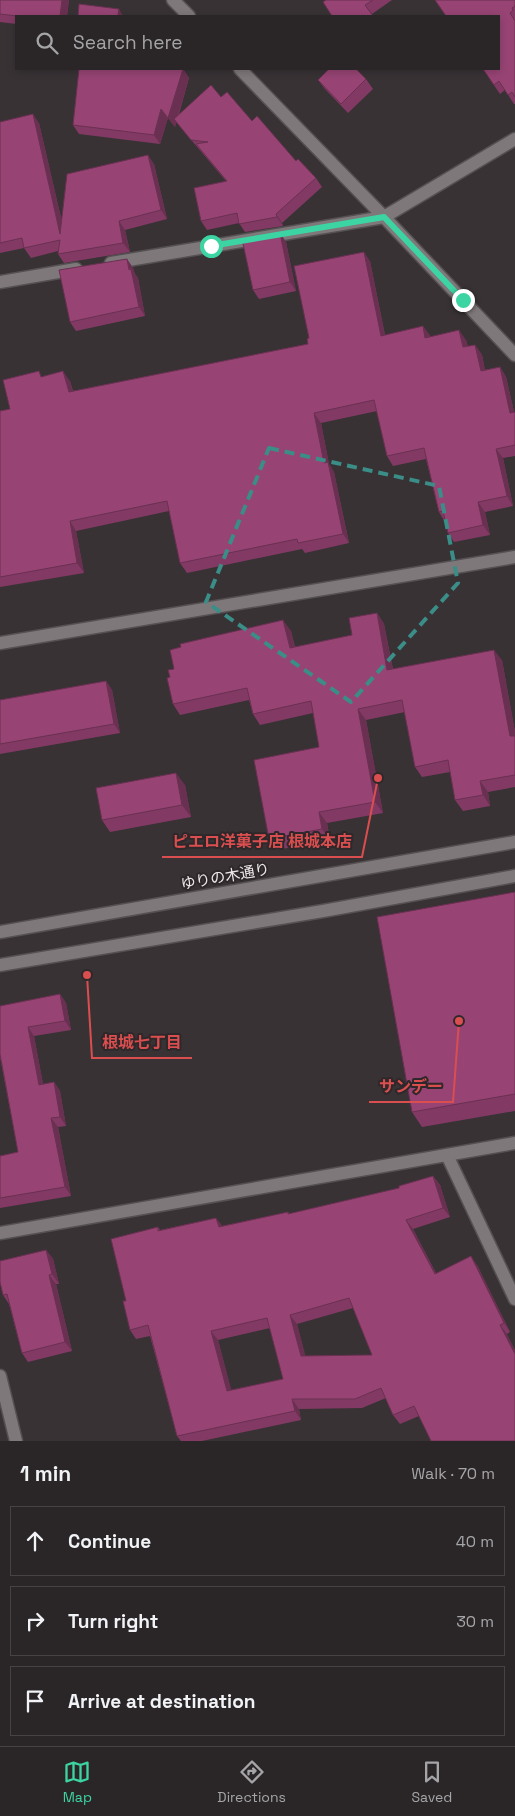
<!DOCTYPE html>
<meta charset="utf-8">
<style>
:root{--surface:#2a2628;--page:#322e30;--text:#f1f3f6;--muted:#a5a5a8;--line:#464345;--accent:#3dd4a3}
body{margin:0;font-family:"Space Grotesk","Noto Sans JP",sans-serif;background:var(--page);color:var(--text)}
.stop{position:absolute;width:15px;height:15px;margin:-11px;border:4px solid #3dd4a3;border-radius:50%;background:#fff}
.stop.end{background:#3dd4a3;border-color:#fff;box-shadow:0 1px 5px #0008}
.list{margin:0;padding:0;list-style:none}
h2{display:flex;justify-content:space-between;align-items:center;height:65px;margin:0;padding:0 20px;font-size:21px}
h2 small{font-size:16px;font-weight:400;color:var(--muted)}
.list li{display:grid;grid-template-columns:32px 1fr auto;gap:15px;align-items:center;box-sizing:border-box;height:70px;margin:0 10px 10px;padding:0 10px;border:1px solid var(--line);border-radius:0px}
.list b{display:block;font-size:19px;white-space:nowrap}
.list em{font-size:16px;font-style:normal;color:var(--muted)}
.icon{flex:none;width:28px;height:28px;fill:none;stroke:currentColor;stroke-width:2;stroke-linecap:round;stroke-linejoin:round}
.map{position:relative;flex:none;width:515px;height:1441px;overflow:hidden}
.search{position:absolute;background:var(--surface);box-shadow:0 2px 8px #0003;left:15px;right:15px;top:15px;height:55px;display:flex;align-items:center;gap:12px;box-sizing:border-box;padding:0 18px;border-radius:0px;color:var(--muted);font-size:19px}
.sheet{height:305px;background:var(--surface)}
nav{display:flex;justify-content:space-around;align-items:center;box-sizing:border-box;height:70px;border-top:1px solid var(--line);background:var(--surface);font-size:14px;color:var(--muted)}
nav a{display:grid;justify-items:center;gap:2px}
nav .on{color:var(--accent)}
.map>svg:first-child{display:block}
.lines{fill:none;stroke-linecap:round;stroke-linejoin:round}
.street-casing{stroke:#555052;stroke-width:15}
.secondary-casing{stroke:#555052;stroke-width:15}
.street{stroke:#7f787b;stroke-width:12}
.secondary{stroke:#7f787b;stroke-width:12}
.wall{fill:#823a64;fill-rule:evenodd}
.shaded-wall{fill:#6a3051}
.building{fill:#974474;stroke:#6a3051;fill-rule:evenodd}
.route{stroke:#3dd4a3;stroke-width:6}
.marked{fill:none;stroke:#3b8d87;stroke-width:4;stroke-dasharray:10 6;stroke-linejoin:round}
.labels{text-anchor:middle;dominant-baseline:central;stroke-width:4;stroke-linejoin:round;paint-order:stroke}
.street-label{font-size:15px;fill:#ece8ea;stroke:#2e282b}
.leader{fill:none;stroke:#da4e4f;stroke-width:2}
.callout-dot{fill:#da4e4f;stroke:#2e282b;stroke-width:2}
.callout-label{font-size:16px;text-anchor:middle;font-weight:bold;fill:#da4e4f;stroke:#2e282b;stroke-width:4;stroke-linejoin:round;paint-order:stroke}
</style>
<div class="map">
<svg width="515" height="1441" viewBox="0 0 515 1441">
<rect width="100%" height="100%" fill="#383235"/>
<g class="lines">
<defs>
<g id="street">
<polyline points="111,263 384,217 515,139"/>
<polyline points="0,282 76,269"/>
<polyline points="0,643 515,557"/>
<polyline points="447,1155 515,1299"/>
<polyline points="0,1233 515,1143"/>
<polyline points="0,1376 16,1441"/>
</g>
<g id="secondary">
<polyline points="173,0 189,16"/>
<polyline points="240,69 384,217 515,355"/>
<polyline points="0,932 515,842"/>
<polyline points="0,965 323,911 515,876"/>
</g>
</defs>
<use href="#street" class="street-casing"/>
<use href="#secondary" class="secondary-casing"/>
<use href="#street" class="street"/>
<use href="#secondary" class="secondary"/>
</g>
<g class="wall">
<polygon points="0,0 69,0 67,16 16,16 16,24 0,22"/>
<polygon points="326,0 392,0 372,14"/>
<polygon points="435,0 515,0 515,104 514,104 505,90 500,94 483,69 481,70 480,69 499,69"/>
<polygon points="183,69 189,78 179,114 221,97 252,121 296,161 316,178 322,187 282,223 283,226 245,232 239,223 207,230 201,221 226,181 176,122 175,127 168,118 160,144 79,134 73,125"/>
<polygon points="366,79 373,89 348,113 325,89 318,80"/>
<polygon points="0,122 39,123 62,222 154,164 167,219 125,230 130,252 64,263 58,254 58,251 31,258 24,248 0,253"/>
<polygon points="280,233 286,242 296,291 259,299 253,290"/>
<polygon points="127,259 133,268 135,274 138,278 145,316 76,331 70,322"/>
<polygon points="370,261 385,335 430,335 430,337 466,340 468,347 475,345 482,355 485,370 500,367 506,377 514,412 515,412 515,456 503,458 513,506 485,512 490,535 454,542 448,533 445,522 439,512 426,459 393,466 387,456 377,411 321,423 329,464 334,472 349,543 305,553 302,549 187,573 180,563 169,511 76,531 84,573 0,587 0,411 10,409 43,377 70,381 73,391 308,344 309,338"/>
<polygon points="377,613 384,624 393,669 502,660 515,732 515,787 488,792 490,806 463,811 455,800 450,772 422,777 415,767 405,712 366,720 383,813 327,823 330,840 276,850 269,839 319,747 313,713 260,725 253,714 249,700 180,715 173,704 291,631 295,647 352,635"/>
<polygon points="106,681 112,690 120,733 0,754 0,700"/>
<polygon points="185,785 191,817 110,832 102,820"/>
<polygon points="515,892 515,1111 422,1127 412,1112"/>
<polygon points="60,994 66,1003 71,1030 34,1036 43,1084 54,1082 60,1091 66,1126 58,1127 71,1196 0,1208 0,1156 18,1152 0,1057 0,1006"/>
<path d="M433 1176 440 1185 450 1217 413 1229 436 1273 477 1265 510 1332 507 1334 419 1416 400 1424 393 1415 386 1398 362 1408 299 1409 301 1420 202 1441H181L177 1436 150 1336 136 1339 130 1330 126 1301 158 1227 160 1230 216 1218 222 1226 288 1212 290 1214 399 1188ZM353 1308 372 1355 305 1356 297 1324ZM270 1328 283 1379 231 1390 218 1340Z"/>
<polygon points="46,1250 53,1259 59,1284 56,1284 72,1351 28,1362 22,1353 9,1304 3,1295"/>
</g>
<g class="shaded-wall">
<polygon points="62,0 69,0 67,16 60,16"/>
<polygon points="119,9 123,16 118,15"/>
<polygon points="183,69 189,78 176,122 174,119 176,122 175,127 168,118"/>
<polygon points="161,109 168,118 160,144 154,135"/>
<polygon points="33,114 39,123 67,244 60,234"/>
<polygon points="148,155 154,164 167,219 161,210"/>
<polygon points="276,214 282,223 283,226 277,217"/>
<polygon points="119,221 125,230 130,252 123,243"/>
<polygon points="280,233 286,242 296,291 290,282"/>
<polygon points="364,252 370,261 387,346 381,336"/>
<polygon points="127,259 133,268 135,274 138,278 145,316 139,307"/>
<polygon points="423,326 430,335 432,348 425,338"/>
<polygon points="459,330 466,340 470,357 463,347"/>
<polygon points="475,345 482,355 487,380 481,371"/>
<polygon points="500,367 506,377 515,416 510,413"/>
<polygon points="63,371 70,381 75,401 69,392"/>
<polygon points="314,413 321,423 329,464 334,472 349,543 343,534 324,463"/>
<polygon points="496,449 503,458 513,506 507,496"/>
<polygon points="478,502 485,512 490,535 483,525"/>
<polygon points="70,521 76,531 84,573 77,563"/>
<polygon points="377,613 384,624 395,681 387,670"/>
<polygon points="283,620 291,631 297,659 290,648"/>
<polygon points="494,650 502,660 515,732 515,743 510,736"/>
<polygon points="106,681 112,690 120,733 114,724"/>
<polygon points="358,709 366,720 383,813 375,802"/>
<polygon points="176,773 185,785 191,817 182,805"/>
<polygon points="480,781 488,792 490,806 483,795"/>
<polygon points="319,812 327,823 330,840 322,829"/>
<polygon points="60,994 66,1003 71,1030 65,1021"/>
<polygon points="28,1027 34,1036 45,1094 39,1085"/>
<polygon points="54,1082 60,1091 66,1126 60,1117"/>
<polygon points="51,1118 58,1127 71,1196 65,1187"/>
<polygon points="433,1176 440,1185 450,1217 443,1208"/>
<polygon points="216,1218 223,1227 219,1227"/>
<polygon points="406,1220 413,1229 441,1283 435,1274"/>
<polygon points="46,1250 53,1259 59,1284 52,1274"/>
<polygon points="471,1256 477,1265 510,1332 504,1323"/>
<polygon points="49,1275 56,1284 72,1351 65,1342"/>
<polygon points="290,1315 297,1324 308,1365 301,1356"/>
<polygon points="500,1325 507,1334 515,1350 515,1354"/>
<polygon points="211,1331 218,1340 234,1400 227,1391"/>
<polygon points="292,1399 299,1409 301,1420 295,1411"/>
</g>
<g class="building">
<polygon points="0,0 62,0 60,16 17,16 0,14"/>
<polygon points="326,0 373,0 365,5 373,16 332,16 323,2"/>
<polygon points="435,0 515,0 515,6 512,8 513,10 510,13 515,21 515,97 512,92 508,95 499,81 494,85 483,69 499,69 499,16 446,16"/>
<polygon points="79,4 119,9 118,15 125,16 78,16"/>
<polygon points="79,69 183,69 168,118 161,109 154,135 73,125"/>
<polygon points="329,69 356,69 366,79 341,104 318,80"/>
<polygon points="211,85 221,97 227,92 252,121 257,116 296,161 298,159 316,178 276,214 277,217 239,224 237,213 201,221 194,188 227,181 196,144 208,142 191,140 174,119"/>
<polygon points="33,114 60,234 67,174 148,155 161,210 119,221 123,243 58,254 60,240 24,248 22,238 0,243 0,122"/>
<polygon points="280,233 290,282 253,290 242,239"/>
<polygon points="364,252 381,336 423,326 425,338 459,330 463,347 475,345 481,371 500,367 510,413 515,412 515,445 496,449 507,496 478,502 483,525 448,533 443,511 439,512 424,448 387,456 374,400 314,413 324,463 328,462 343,534 298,543 297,539 180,563 167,501 70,521 77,563 0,577 0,411 10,409 3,380 39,371 41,377 63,371 69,392 308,344 307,339 309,338 294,266"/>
<polygon points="127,259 129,270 131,269 139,307 70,322 59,270"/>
<polygon points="377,613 387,670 494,650 510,736 515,736 515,775 480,781 483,795 455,800 448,760 415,767 402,700 358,709 375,802 319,812 322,829 269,839 254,760 319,747 311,701 253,714 247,688 173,704 167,678 170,677 168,670 174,669 170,650 181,647 180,644 283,620 290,648 352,635 349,618"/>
<polygon points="106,681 114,724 0,744 0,700"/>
<polygon points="176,773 182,805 102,820 96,788"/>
<polygon points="515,892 515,1094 412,1112 377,917"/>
<polygon points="60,994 65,1021 28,1027 39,1085 54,1082 60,1117 51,1118 65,1187 0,1198 0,1156 18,1152 0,1054 0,1006"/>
<path d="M433 1176 443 1208 406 1220 435 1274 471 1256 504 1323 500 1325 515 1354V1441H431L414 1406 393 1415 381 1388 355 1399H292L295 1411 177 1436 148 1325 130 1330 123 1301H126L111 1239 158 1227V1231L216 1218 219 1227 288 1212V1214L399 1188V1186ZM349 1298 372 1355 301 1356 290 1315ZM267 1318 283 1379 227 1391 211 1331Z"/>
<polygon points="46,1250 52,1274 49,1275 65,1342 22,1353 7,1294 3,1295 0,1282 0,1261"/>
</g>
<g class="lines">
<polyline class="route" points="211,246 384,217 463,300"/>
</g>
<path class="marked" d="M269 448 439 486 458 583 351 702 206 602Z"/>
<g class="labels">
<g class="street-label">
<text transform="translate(225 876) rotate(-10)">ゆりの木通り</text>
</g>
</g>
<path class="leader" d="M378 778L362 857H162M87 975L92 1058H192M459 1021L453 1102H369"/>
<g class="callout-dot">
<circle cx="378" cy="778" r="5"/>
<circle cx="87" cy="975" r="5"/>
<circle cx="459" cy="1021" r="5"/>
</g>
<g class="callout-label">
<text x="262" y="847">ピエロ洋菓子店 根城本店</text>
<text x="142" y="1048">根城七丁目</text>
<text x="411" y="1092">サンデー</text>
</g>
</svg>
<div class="stop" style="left:211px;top:246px"></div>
<div class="stop end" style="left:463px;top:300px"></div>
<div class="search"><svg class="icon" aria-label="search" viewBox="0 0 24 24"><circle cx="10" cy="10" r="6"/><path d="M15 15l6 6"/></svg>Search here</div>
</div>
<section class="sheet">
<h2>1 min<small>Walk · 70 m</small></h2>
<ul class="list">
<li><svg class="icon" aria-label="ahead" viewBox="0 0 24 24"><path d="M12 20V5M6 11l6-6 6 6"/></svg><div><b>Continue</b></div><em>40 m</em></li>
<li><svg class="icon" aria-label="right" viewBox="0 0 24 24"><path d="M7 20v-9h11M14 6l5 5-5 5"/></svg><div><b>Turn right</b></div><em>30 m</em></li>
<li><svg class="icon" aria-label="arrive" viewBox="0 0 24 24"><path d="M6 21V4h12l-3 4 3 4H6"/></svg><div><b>Arrive at destination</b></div></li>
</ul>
</section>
<nav>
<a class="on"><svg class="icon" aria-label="map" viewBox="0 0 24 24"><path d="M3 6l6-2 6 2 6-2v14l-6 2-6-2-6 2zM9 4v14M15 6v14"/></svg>Map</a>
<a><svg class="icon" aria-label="directions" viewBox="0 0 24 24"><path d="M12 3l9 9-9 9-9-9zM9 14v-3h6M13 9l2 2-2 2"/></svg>Directions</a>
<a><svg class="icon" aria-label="saved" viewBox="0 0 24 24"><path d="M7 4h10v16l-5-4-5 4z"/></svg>Saved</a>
</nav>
